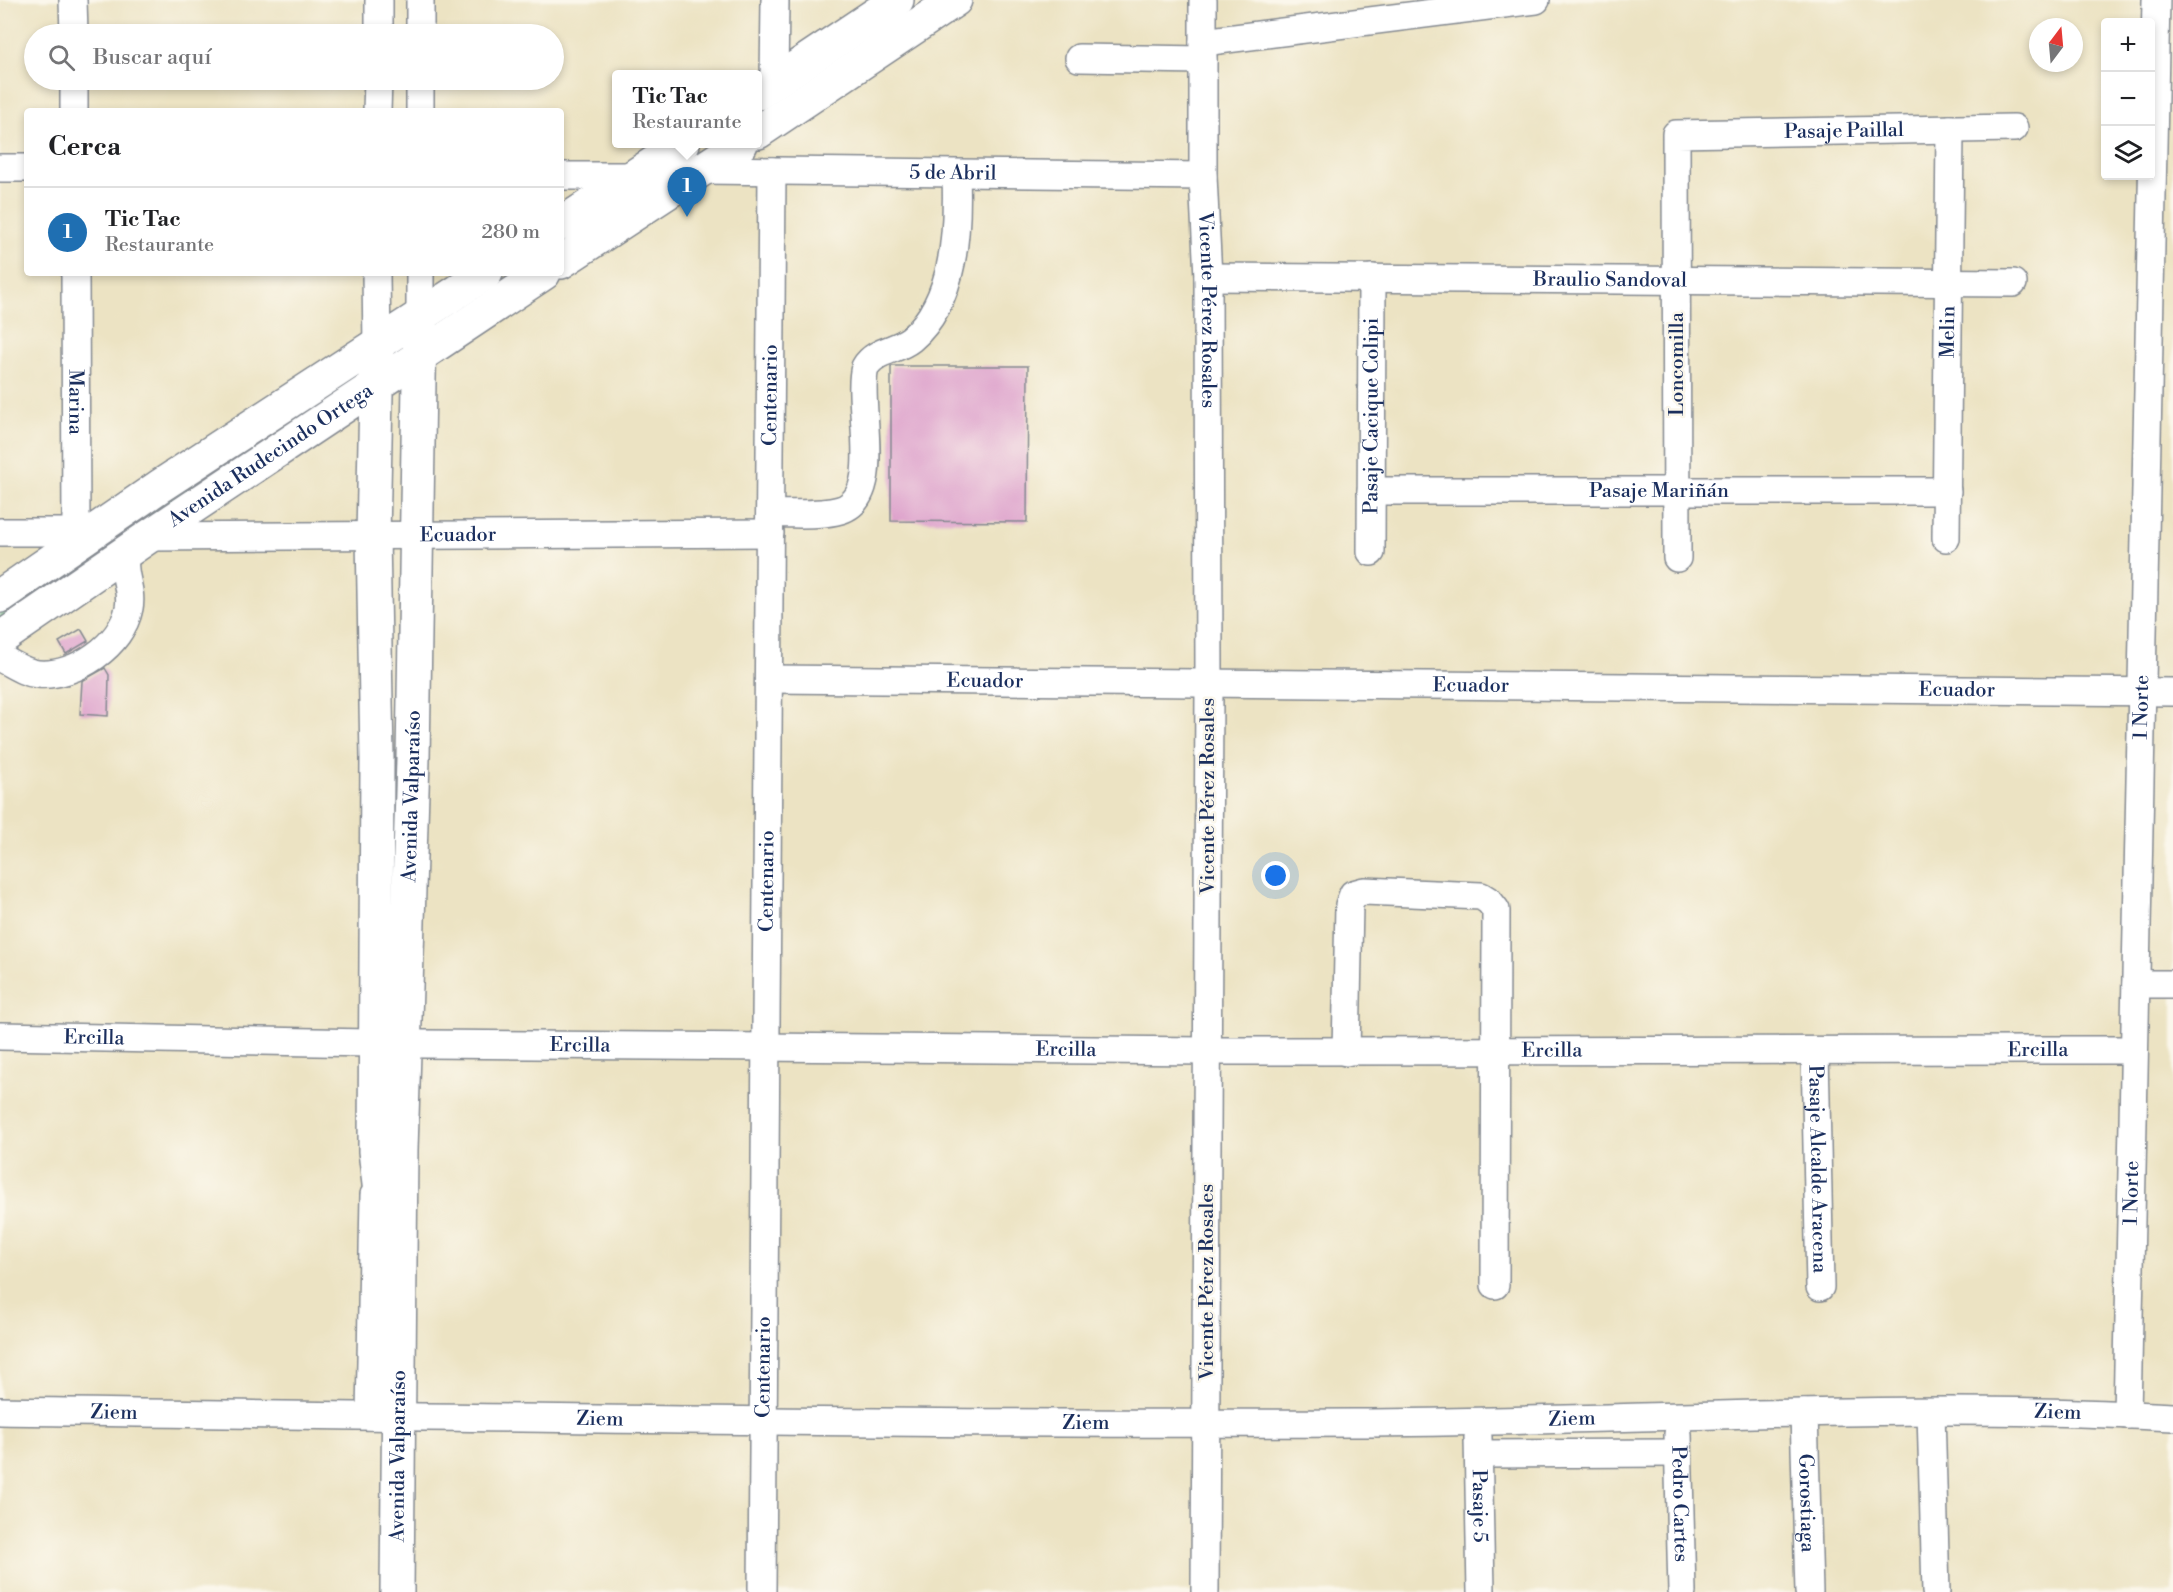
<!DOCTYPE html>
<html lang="es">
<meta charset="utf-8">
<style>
:root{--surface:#fff;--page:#f2f2f2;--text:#202124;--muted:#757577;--line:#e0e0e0;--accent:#1f6fb2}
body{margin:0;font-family:"Libre Bodoni",serif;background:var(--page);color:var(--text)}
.controls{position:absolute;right:18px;top:18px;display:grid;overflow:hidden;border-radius:6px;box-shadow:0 3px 9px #0003}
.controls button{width:54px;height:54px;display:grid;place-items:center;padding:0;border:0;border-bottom:2px solid var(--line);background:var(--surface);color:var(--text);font:30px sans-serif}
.compass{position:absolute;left:2029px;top:18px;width:54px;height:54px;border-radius:50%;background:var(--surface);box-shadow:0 3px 9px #0003;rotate:16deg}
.you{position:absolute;left:1276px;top:876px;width:21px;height:21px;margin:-15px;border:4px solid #fff;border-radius:50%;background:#1a73e8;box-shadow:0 0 0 9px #1a73e833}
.badge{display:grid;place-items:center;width:39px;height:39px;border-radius:50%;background:var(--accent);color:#fff;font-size:20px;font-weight:700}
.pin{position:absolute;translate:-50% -50px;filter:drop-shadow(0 2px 3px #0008)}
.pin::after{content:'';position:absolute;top:32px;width:21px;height:18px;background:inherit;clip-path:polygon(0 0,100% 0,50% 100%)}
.popup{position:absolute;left:612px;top:70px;width:150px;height:78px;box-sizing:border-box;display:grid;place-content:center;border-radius:6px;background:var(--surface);filter:drop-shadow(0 2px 4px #0005);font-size:20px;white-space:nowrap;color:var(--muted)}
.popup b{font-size:22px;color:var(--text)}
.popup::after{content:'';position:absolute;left:50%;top:100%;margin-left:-12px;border:12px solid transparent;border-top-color:var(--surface)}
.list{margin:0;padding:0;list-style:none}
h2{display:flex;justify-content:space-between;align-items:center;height:78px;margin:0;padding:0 24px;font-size:26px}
h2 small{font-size:20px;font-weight:400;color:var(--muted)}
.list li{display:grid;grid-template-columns:39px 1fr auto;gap:18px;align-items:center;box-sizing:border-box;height:90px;padding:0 24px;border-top:2px solid var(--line)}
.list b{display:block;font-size:22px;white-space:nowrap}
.list p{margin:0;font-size:20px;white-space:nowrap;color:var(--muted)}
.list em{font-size:20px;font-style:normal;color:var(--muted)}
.icon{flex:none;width:33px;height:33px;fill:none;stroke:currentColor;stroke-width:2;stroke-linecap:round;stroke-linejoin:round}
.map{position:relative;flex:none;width:2173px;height:1592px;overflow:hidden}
.search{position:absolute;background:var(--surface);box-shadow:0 3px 9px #0003;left:24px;top:24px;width:540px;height:66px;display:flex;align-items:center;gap:15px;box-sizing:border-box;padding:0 21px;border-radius:33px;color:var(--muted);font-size:22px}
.panel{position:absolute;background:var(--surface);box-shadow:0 3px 9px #0003;left:24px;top:108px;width:540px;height:168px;border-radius:6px}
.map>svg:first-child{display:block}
.green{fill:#8cdd9e;stroke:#54867e;stroke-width:1.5}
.building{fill:#dea3cc}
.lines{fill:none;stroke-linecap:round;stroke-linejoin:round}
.minor-casing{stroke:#848990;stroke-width:30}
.major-casing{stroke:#848990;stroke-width:36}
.minor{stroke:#fff;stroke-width:27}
.major{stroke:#fff;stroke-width:33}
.labels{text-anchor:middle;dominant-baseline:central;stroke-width:5;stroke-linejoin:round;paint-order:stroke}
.street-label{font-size:20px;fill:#1b2f5e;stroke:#fbf7ec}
</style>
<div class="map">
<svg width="2173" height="1592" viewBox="0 0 2173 1592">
<rect width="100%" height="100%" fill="#fbf7ec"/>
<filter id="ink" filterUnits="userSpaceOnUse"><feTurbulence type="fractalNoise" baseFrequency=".0167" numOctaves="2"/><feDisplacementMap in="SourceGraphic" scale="12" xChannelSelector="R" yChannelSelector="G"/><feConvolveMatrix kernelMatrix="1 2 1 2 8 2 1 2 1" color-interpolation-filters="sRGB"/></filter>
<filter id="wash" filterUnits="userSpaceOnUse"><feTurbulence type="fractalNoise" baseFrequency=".008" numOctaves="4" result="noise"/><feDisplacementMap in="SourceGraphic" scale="24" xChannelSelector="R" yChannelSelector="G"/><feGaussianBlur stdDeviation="1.35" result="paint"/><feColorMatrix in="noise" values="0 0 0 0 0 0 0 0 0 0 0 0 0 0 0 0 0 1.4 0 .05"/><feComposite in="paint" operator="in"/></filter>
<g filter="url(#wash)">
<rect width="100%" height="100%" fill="#ece3c3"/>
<polygon class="green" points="349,377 348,389 0,627 0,611"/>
<g id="blocks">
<g class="building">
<polygon points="891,366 1028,366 1027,522 891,521"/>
<polygon points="81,629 88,641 66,654 59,642"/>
<polygon points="105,668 109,675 108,716 80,714 82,681"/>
</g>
</g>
</g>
<g filter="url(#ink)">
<use href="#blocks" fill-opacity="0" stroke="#848990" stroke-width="1.5"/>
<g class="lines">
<defs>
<g id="minor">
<polyline points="73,0 74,34"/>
<polyline points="420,0 420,34"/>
<path id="s1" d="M1203 0V176L1208 277 1209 683 1205 1592"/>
<polyline points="379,34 379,0"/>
<polyline points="1203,42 1536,0"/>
<polyline points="1079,58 1203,60"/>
<polyline points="74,80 74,111"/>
<polyline points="420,80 420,111"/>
<polyline points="774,82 775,0"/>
<polyline points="377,111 378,80"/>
<polyline points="0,168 27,168"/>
<path id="s2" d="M701 170 1203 176"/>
<polyline points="561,176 635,176"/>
<path id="s3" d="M75 273 76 532"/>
<polyline points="376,273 377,347"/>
<polyline points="420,273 420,318"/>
<path id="s4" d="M1208 277 2013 283"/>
<path id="s5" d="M1371 491H1947"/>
<path d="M770 514C792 513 819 516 840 510 886 497 855 403 865 367 875 350 896 351 911 339 956 301 958 228 956 174"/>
<polyline points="0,532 76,532"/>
<path id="s6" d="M148 537 770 533"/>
<path id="s7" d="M1946 538 1950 129"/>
<path id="s8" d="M1371 552 1372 278"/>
<path id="s9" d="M1677 558 1676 134 2014 128"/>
<path d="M0 658C13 664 24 673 38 674 76 677 122 645 129 608 133 588 120 572 126 553"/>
<path id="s10" d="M769 679 2173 692"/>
<polyline points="2136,984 2173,984"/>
<path id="s11" d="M0 1036 424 1044 1207 1051 2133 1050"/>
<polyline points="1346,1052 1349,905 1353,894 1364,891 1481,896 1489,901 1496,910 1495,1285"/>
<path id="s12" d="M1815 1052 1820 1287"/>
<path id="s13" d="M0 1411C451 1417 903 1425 1354 1423 1627 1422 1900 1401 2173 1417"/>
<polyline points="1931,1412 1936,1592"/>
<path id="s14" d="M1804 1413 1809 1592"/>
<path id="s15" d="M2127 1415 2156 0"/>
<polyline points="370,1416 374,1195"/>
<path id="s16" d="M1678 1434 1682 1592"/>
<path id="s17" d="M1478 1437 1481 1592"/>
<polyline points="1479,1454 1678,1453"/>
<path id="s18" d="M762 1592 772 171"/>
</g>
<g id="major">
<polyline points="758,93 897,0"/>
<polyline points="758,132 955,0"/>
<polyline points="561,224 683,144"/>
<polyline points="561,262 741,144"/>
<polyline points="377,347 373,536 377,758 375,1151 383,1217"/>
<polyline points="0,596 160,486 486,273"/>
<path id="s19" d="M0 639 148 537 544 273"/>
<path id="s20" d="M397 1592 401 1150 413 759 420 318"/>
</g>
</defs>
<use href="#minor" class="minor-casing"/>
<use href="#major" class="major-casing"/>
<use href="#minor" class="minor"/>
<use href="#major" class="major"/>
</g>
</g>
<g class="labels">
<g class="street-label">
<text stroke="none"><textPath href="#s9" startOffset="592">Pasaje Paillal</textPath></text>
<text stroke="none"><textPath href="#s2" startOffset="252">5 de Abril</textPath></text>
<text stroke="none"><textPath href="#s4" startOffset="402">Braulio Sandoval</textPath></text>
<text stroke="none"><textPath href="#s1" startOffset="310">Vicente Pérez Rosales</textPath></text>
<text stroke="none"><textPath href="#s7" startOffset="206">Melin</textPath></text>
<text transform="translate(1677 364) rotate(-90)">Loncomilla</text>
<text stroke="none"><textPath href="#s18" startOffset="1197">Centenario</textPath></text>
<text stroke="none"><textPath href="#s3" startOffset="129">Marina</textPath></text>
<text stroke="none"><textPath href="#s8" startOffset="136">Pasaje Cacique Colipi</textPath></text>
<text stroke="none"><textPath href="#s19" startOffset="327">Avenida Rudecindo Ortega</textPath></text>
<text stroke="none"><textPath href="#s5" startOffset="288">Pasaje Mariñán</textPath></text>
<text stroke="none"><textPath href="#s6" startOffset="310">Ecuador</textPath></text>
<text stroke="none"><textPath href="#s10" startOffset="216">Ecuador</textPath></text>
<text stroke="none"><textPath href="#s10" startOffset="702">Ecuador</textPath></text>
<text stroke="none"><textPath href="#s10" startOffset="1188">Ecuador</textPath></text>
<text stroke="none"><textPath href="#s15" startOffset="708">1 Norte</textPath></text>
<text stroke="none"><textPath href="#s20" startOffset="796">Avenida Valparaíso</textPath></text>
<text transform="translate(1208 796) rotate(-90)">Vicente Pérez Rosales</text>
<text stroke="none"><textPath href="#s18" startOffset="711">Centenario</textPath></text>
<text stroke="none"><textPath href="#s11" startOffset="94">Ercilla</textPath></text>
<text stroke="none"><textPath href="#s11" startOffset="580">Ercilla</textPath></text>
<text stroke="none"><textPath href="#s11" startOffset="1066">Ercilla</textPath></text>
<text stroke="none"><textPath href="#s11" startOffset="2038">Ercilla</textPath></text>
<text stroke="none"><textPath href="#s11" startOffset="1552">Ercilla</textPath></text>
<text stroke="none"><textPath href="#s12" startOffset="117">Pasaje Alcalde Aracena</textPath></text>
<text stroke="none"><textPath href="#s15" startOffset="222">1 Norte</textPath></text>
<text transform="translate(1207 1282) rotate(-90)">Vicente Pérez Rosales</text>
<text stroke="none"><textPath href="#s18" startOffset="225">Centenario</textPath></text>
<text stroke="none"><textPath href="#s13" startOffset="114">Ziem</textPath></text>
<text stroke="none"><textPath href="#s13" startOffset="2058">Ziem</textPath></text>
<text stroke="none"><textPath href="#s13" startOffset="600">Ziem</textPath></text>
<text stroke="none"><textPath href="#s13" startOffset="1572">Ziem</textPath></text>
<text stroke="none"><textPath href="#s13" startOffset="1086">Ziem</textPath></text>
<text stroke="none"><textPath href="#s20" startOffset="136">Avenida Valparaíso</textPath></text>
<text stroke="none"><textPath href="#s14" startOffset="90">Gorostiaga</textPath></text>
<text stroke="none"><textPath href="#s16" startOffset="70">Pedro Cartes</textPath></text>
<text stroke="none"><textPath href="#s17" startOffset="69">Pasaje 5</textPath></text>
</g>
</g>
</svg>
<div class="controls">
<button>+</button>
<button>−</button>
<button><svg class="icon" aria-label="layers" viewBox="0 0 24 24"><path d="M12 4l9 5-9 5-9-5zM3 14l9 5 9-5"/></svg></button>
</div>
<svg class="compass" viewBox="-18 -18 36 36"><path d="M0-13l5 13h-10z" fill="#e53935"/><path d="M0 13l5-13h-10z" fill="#757577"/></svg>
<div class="you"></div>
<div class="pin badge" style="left:687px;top:217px">1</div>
<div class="popup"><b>Tic Tac</b>Restaurante</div>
<div class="search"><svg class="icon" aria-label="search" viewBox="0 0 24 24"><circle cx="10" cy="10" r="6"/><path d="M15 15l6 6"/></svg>Buscar aquí</div>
<section class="panel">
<h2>Cerca<small></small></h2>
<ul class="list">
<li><span class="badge">1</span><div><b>Tic Tac</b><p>Restaurante</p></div><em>280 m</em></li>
</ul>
</section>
</div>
